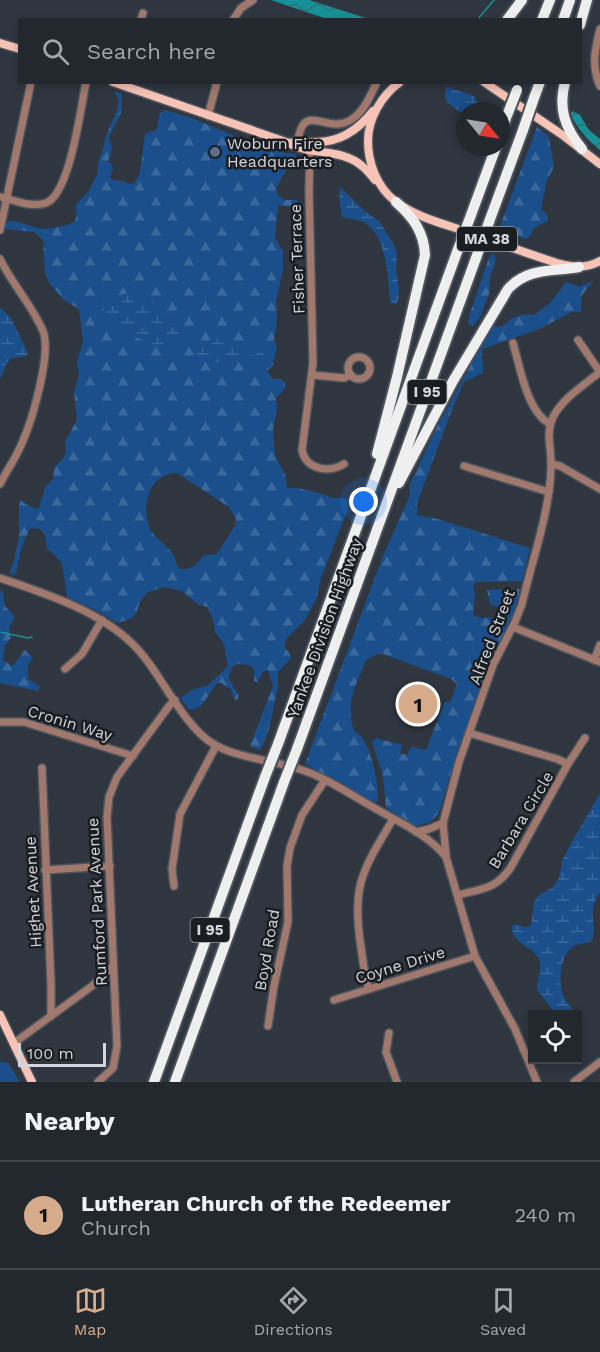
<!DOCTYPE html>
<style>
:root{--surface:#23282f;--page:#2f343b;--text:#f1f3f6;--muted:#a3a6aa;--line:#40444b;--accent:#d6ab8b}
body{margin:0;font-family:"Work Sans",sans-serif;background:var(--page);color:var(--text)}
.controls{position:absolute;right:18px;bottom:18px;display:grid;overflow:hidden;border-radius:0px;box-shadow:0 3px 9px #0003}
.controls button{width:54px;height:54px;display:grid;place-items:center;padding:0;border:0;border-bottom:2px solid var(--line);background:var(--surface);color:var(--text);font:30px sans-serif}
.compass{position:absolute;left:456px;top:102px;width:54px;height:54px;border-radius:50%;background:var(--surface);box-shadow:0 3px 9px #0003;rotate:120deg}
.scale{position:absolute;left:18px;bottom:15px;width:88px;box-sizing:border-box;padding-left:6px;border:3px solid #d2d6dc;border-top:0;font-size:16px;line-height:21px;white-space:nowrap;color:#d2d6dc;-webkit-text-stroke:4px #1a1d21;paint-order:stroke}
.you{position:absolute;left:364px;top:502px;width:21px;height:21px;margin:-15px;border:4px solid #fff;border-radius:50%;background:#1a73e8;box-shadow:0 0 0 9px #1a73e833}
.badge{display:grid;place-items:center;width:39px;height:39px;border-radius:50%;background:var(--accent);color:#111;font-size:20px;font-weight:700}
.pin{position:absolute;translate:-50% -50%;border:3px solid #fff;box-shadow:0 2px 6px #0006}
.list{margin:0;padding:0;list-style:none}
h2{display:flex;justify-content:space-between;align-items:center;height:78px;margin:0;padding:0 24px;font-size:26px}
h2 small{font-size:20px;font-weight:400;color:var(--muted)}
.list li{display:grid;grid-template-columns:39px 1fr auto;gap:18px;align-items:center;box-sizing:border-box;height:108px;padding:0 24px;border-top:2px solid var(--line)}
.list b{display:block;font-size:22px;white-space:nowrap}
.list p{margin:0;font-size:20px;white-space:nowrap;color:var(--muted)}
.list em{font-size:20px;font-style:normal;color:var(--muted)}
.icon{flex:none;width:33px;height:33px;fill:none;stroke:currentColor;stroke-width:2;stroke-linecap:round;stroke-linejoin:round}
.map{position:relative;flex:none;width:600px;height:1082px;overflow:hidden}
.search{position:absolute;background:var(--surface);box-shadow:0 3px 9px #0003;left:18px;right:18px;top:18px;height:66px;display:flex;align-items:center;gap:15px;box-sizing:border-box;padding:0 21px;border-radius:0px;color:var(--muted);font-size:22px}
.sheet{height:186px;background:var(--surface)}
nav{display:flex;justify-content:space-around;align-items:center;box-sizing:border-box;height:84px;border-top:2px solid var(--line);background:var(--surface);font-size:16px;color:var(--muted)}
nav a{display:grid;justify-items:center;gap:3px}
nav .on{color:var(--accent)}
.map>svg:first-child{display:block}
.forest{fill:url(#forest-firs);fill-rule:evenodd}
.wetland{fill:url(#wetland-marsh)}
.water{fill:url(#water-waves)}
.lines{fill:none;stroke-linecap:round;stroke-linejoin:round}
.stream{stroke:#179197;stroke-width:1.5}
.minor-casing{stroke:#4c535b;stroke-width:10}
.major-casing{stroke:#4c535b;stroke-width:11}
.highway-casing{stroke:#4c535b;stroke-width:14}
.minor{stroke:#a1786e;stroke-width:7}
.major{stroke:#f7c3b7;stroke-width:8}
.highway{stroke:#efefef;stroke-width:10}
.highway-bridge-casing{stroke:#4c535b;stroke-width:14;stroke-linecap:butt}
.highway-bridge{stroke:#efefef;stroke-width:10}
.service-dot{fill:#5c6f8a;stroke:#1a1d21;stroke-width:2}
.labels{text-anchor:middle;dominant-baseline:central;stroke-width:5;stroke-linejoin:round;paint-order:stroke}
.shield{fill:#1a1d21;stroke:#9b9ea4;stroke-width:1.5}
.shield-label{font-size:15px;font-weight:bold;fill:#d2d6dc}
.poi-label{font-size:16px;fill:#d2d6dc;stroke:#1a1d21;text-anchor:start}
.street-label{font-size:16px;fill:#d2d6dc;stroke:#1a1d21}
</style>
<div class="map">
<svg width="600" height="1082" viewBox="0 0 600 1082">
<defs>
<pattern id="forest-firs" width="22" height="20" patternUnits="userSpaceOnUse" patternTransform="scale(1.5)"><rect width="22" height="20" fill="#1a4f8b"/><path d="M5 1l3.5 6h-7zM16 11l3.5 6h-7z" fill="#3a689b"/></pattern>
<pattern id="wetland-marsh" width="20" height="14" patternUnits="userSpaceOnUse" patternTransform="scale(1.5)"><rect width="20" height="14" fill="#1a4f8b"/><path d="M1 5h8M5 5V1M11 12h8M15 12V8" fill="none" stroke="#3a689b"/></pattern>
<pattern id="water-waves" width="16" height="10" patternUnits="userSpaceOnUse" patternTransform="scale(1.5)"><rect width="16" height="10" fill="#179197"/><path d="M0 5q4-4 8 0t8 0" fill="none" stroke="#257579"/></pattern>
</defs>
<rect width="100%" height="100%" fill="#2f363f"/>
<g class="forest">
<path d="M117 92 122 94 121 113 109 137 112 149 108 161 111 163 113 169 110 177 112 180 123 181 129 184 135 183 140 172 145 134 157 129 160 113 165 110C177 114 190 117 201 122 232 134 264 151 295 154L302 161 299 164 288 166 276 188 279 197 285 200H297L304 205 302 208 278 205 275 238 283 252V269L276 301 277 320 274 339 277 348 273 361 274 364 267 371 273 379H281L285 383V388L276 398 277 410 273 428 275 456 286 476 287 488H298L326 495 331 498H345L348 502V509L321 578 317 597 305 620 287 638 284 647 290 654 291 658 278 672C277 678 279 685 277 691 274 704 268 744 259 750L250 746 273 686 268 670 263 672 257 682 254 681V669L249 665 237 664 233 666 228 678 239 696 237 700 234 699 231 689 221 683H217L201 706 193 710 188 708 180 698 194 689 207 686 228 666 224 644 215 632 213 620 208 607 199 605 182 591 164 587 148 592 140 601 137 612 132 618 118 623 96 610 67 597 62 563 54 554 47 549 45 535 40 529 30 528 21 549 16 574 14 575 9 573 14 561 19 536V502L20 500 29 506 38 509 46 486 53 479 54 467 64 457 66 451 65 441 77 420 74 392 79 375 77 362 83 341 79 309 64 300 50 284 45 274 43 240 34 232 6 229 3 226 8 221H13C35 225 35 232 59 227 76 223 77 223 76 205L88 192 97 175 98 163 104 146 105 138 117 110 119 100 114 93ZM172 473H177L229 507 236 519 235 526 219 551 216 554 203 556C196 565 192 570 180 569 176 564 176 561 174 556 169 546 157 540 152 532 143 517 144 491 159 479 163 476 168 475 172 473Z"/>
<polygon points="537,127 549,137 554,167 547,180 541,209 548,216 548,221 535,227 529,238 525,239 514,234 505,234 499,229"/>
<polygon points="493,253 496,259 490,278 489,294 480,317 473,326 470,326 468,321 470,313 489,258"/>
<path d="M594 280 582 295 581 312H572L539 329 482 349 483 373 464 382 453 407 417 503V515L438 519 530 548 522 581 476 582 473 586 475 593 473 615 480 618 497 617 498 607 490 604 487 590 520 589 515 612 489 662 480 693 458 749 439 813 430 822 416 826 386 808 383 776 372 742 376 738 402 745 400 753 407 755 411 747 426 750 445 701 450 703 457 684 451 679 383 654H377L366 660C355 688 345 701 354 731 371 738 379 785 378 801L375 803 305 764 383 556 410 495 409 486 436 429 492 326 502 327C511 317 520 313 534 315L551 302 566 282 580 287Z"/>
<polygon points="2,587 5,606 15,617 9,628 11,638 5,645 3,660 12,666 25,650 33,658 28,665 28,679 40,686 38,691 0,683 0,593"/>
<polygon points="0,1062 8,1063 20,1082 0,1082"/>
</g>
<g class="wetland">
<path d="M447 87 474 96 478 103 476 111H465V114C453 108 440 102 447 87Z"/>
<path d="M340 187 366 212 379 221 393 243 397 253 396 270 399 289 398 300 396 304 390 302C388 279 387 231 361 221 355 219 348 219 342 217L339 199Z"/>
<path d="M135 292C147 298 184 318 186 331 186 336 178 343 175 347 158 349 150 342 135 337 129 335 121 334 117 331 108 325 100 308 104 298Z"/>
<path d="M0 308 11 318 28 353 26 356 10 359C4 365 5 372 0 378Z"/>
<path d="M219 339 233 348 256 347 273 363 272 367 265 368C259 365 260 357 253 355 244 352 240 362 232 363 221 365 198 360 192 350L209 340Z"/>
<path d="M600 793V893C584 915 600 924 591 941 584 944 575 943 570 949 559 960 558 986 565 999 568 1005 573 1008 576 1014H556L537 990C536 980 543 970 539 960 533 945 512 945 512 927L514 924 524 927 531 926 534 902 539 895 553 887 559 878 562 861 569 847Z"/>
</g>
<g class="water">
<polygon points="271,0 309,0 369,19 327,19"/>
<path d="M572 111 580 115 589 130 600 139V150C588 140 576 128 571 114Z"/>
</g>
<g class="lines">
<g class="stream">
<polyline points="477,20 494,0"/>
<polyline points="0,632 28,638 32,637"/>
</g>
<defs>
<g id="minor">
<polyline points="141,20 143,13"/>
<polyline points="233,20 241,8 253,0"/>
<path d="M600 29C595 49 591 66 600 86"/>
<polyline points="208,116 217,82"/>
<path d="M310 145 309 192 313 363 302 450C306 470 329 473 344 464"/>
<path d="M297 147C302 98 324 134 349 121 364 113 370 96 377 82"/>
<path d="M0 197C14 200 31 208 46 203 70 194 81 107 86 82"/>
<polyline points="0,230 31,82"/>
<path d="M0 259C12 284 32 305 43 331 52 353 32 421 22 443 16 458 7 470 0 484"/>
<polyline points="578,340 600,372"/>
<path d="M513 343C520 367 527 412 550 424"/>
<circle cx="359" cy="368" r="11"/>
<polyline points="312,375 344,378 351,375"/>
<polyline points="551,464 560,466 600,489"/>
<polyline points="464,466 549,492"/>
<path d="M0 578C50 595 113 615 145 658 164 682 186 727 212 743 235 758 272 760 299 769 325 777 348 793 371 806 396 821 428 834 446 857L475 956 515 1029 537 1082"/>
<polyline points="513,627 600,662"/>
<polyline points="594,660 600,645"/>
<polyline points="65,669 82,654 102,620"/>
<polyline points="0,722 24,722 133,756"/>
<polyline points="568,764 585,738"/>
<polyline points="42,768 51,984 51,1016"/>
<polyline points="416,832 429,829 443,823"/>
<path d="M446 855 443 823 459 762 493 665 515 622 522 604C532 560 550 512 551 467 552 450 545 434 553 417 563 398 584 385 600 372"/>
<polyline points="45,870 110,866"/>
<polyline points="174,886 172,869 180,814 216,746"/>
<path d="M458 895C481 889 497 889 511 867L568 764 557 759 469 733"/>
<path d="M369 989C364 975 363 961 361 947 351 885 363 870 393 819"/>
<polyline points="334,1000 475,956"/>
<polyline points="268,1026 274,986 288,922 287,866 290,848 302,815 325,780"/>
<polyline points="389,1033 386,1052 397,1082"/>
<polyline points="14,1043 92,986 113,966"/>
<polyline points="98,1082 113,1068 117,1046 107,817 109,797 117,777 169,706 175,700"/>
<polyline points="574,1082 600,1062"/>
</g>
<g id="major">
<polyline points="0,43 20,49"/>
<path d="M113 82 289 143C311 156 342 148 362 166 367 170 371 175 375 180"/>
<path d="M400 82C382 95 368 118 368 141 368 163 377 187 395 201 414 216 440 223 462 230 494 241 525 253 557 263 572 267 586 269 600 261"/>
<polyline points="484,82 564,136 600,164"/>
<path d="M289 143C299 141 308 143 317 142 341 142 359 129 373 111"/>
<polyline points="0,1015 32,1082"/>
</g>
<g id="highway">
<polyline points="507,20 522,0"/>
<polyline points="542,20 550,0"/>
<polyline points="563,20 570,0"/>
<polyline points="580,25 587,0"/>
<path d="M565 82C558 109 565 128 582 149"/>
<polyline points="534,98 540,82"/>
<polyline points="501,133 506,118"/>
<polyline points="471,215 496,147"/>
<polyline points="489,222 523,130"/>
<path d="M377 454 397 377 425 255C424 232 413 217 396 202"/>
<path d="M399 483 453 381 508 289C528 267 553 272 579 267"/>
<polyline points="278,744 457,252"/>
<polyline points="297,749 476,258"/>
<polyline points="154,1082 265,777"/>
<polyline points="175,1082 284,782"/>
</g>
</defs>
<use href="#minor" class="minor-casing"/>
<use href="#major" class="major-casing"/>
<use href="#highway" class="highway-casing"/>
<use href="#minor" class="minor"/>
<use href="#major" class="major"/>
<use href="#highway" class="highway"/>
<defs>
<g id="highway-bridge">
<polyline points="506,118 517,90"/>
<polyline points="523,130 534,98"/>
<polyline points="457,252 471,215"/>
<polyline points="476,258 489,222"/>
<polyline points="265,777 278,744"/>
<polyline points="284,782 297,749"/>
</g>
</defs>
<use href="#highway-bridge" class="highway-bridge-casing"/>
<use href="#highway-bridge" class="highway-bridge"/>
</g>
<circle class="service-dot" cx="215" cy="152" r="6"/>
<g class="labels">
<g class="shield">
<rect x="457" y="227" width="60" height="24" rx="4.5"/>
<rect x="407.5" y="380" width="39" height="24" rx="4.5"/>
<rect x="190.5" y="918" width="39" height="24" rx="4.5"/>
</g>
<g class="shield-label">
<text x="487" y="239">MA 38</text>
<text x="427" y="392">I 95</text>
<text x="210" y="930">I 95</text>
</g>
<g class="poi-label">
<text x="227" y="143">Woburn Fire<tspan x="227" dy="18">Headquarters</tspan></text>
</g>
<g class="street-label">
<text transform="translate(297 259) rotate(-92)">Fisher Terrace</text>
<text transform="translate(325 628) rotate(-70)">Yankee Division Highway</text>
<text transform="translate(492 637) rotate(-69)">Alfred Street</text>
<text transform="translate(70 723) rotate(17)">Cronin Way</text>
<text transform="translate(521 820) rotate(-59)">Barbara Circle</text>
<text transform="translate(33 892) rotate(-93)">Highet Avenue</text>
<text transform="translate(97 902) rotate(-93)">Rumford Park Avenue</text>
<text transform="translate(267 950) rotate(-80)">Boyd Road</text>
<text transform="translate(400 965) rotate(-17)">Coyne Drive</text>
</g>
</g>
</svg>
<div class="controls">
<button><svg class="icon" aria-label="locate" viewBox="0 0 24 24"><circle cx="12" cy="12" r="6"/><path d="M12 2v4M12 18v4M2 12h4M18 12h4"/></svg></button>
</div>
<svg class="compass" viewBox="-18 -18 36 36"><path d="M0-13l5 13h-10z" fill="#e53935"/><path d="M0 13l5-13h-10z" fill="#a3a6aa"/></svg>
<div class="scale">100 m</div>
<div class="you"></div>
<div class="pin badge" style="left:418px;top:704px">1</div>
<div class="search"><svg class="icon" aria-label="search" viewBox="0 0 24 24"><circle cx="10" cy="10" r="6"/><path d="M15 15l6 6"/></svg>Search here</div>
</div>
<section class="sheet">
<h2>Nearby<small></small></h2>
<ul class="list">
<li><span class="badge">1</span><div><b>Lutheran Church of the Redeemer</b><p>Church</p></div><em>240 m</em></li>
</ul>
</section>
<nav>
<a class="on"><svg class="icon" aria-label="map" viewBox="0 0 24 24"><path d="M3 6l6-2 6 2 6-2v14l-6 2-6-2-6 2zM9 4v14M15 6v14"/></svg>Map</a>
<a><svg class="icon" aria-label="directions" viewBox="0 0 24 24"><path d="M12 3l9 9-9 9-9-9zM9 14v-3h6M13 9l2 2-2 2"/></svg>Directions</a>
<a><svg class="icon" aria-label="saved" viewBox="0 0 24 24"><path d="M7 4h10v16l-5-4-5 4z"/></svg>Saved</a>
</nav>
